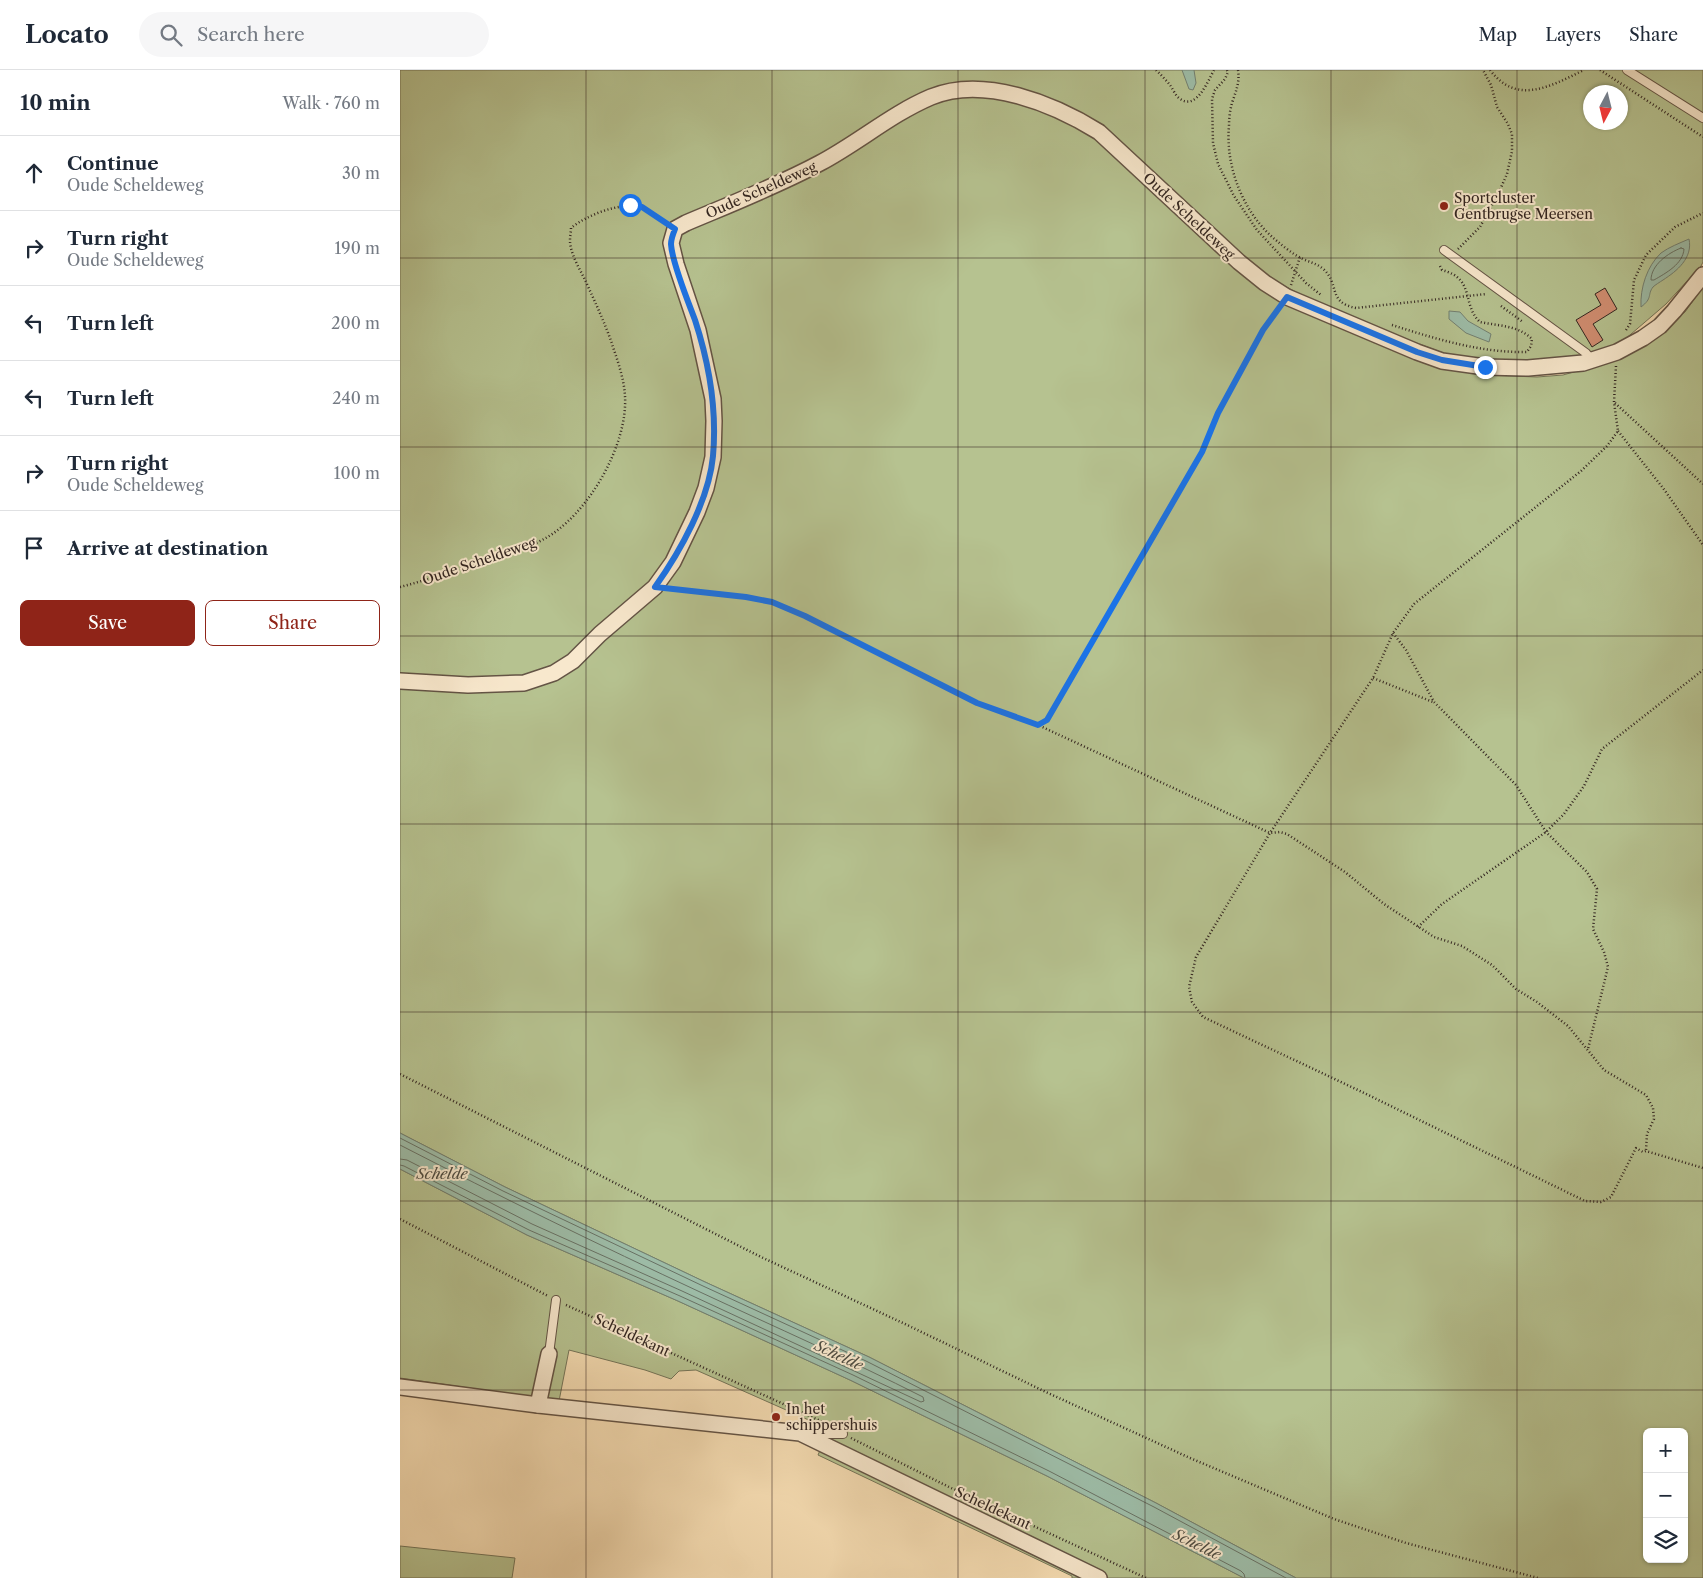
<!DOCTYPE html>
<meta charset="utf-8">
<style>
:root{--surface:#fff;--page:#f6f6f7;--text:#1f2937;--muted:#747a83;--line:#e0e1e3;--accent:#8f2418}
body{margin:0;font-family:"Libre Caslon Text",serif;background:var(--page);color:var(--text)}
.controls{position:absolute;right:15px;bottom:15px;display:grid;overflow:hidden;border-radius:8px;box-shadow:0 1px 4px #0004}
.controls button{width:45px;height:45px;display:grid;place-items:center;padding:0;border:0;border-bottom:1px solid var(--line);background:var(--surface);color:var(--text);font:25px sans-serif}
.compass{position:absolute;left:1183px;top:15px;width:45px;height:45px;border-radius:50%;background:var(--surface);box-shadow:0 1px 4px #0004;rotate:187deg}
.stop{position:absolute;width:15px;height:15px;margin:-11px;border:4px solid #1a73e8;border-radius:50%;background:#fff}
.stop.end{background:#1a73e8;border-color:#fff;box-shadow:0 1px 5px #0008}
.list{margin:0;padding:0;list-style:none}
h2{display:flex;justify-content:space-between;align-items:center;height:65px;margin:0;padding:0 20px;font-size:21px}
h2 small{font-size:16px;font-weight:400;color:var(--muted)}
.list li{display:grid;grid-template-columns:32px 1fr auto;gap:15px;align-items:center;box-sizing:border-box;height:75px;padding:0 20px;border-top:1px solid var(--line)}
.list b{display:block;font-size:19px;white-space:nowrap}
.list p{margin:0;font-size:16px;white-space:nowrap;color:var(--muted)}
.list em{font-size:16px;font-style:normal;color:var(--muted)}
.actions{display:flex;gap:10px;padding:15px 20px}
.actions a{flex:1;padding:11px 0;border:1px solid var(--accent);border-radius:8px;text-align:center;font-size:18px;color:var(--accent)}
.actions .main{background:var(--accent);color:#fff}
.icon{flex:none;width:28px;height:28px;fill:none;stroke:currentColor;stroke-width:2;stroke-linecap:round;stroke-linejoin:round}
.map{position:relative;flex:none;width:1303px;height:1508px;overflow:hidden}
header{display:flex;align-items:center;gap:30px;box-sizing:border-box;height:70px;padding:0 25px;background:var(--surface);border-bottom:1px solid var(--line)}
header strong{font-size:24px}
nav{display:flex;gap:28px;margin-inline-start:auto;font-size:18px}
.search{width:350px;height:45px;background:var(--page);display:flex;align-items:center;gap:12px;box-sizing:border-box;padding:0 18px;border-radius:28px;color:var(--muted);font-size:19px}
main{display:flex}
aside{flex:1;background:var(--surface)}
.map>svg:first-child{display:block}
.green{fill:#b6c290;stroke:#747458;fill-rule:evenodd}
.water{fill:#9dbca7;stroke:#738071}
.lines{fill:none;stroke-linecap:round;stroke-linejoin:round}
.shore{stroke:#687164;stroke-width:1}
.building{fill:#d28f73;stroke:#332621}
.service-casing{stroke:#645445;stroke-width:10}
.minor-casing{stroke:#645445;stroke-width:18}
.path{stroke:#332621;stroke-width:2.5;stroke-dasharray:1 2.5;stroke-linecap:butt}
.service{stroke:#f8e8cd;stroke-width:8}
.minor{stroke:#f8e8cd;stroke-width:15}
.path-bridge{stroke:#332621;stroke-width:2.5;stroke-dasharray:1 2.5;stroke-linecap:butt}
.route{stroke:#1a73e8;stroke-width:6}
.grid{fill:none;stroke:#332621;stroke-width:1;stroke-opacity:0.55}
.poi-dot{fill:#8f2418;stroke:#f8e8cd;stroke-width:2}
.labels{text-anchor:middle;dominant-baseline:central;stroke-width:4;stroke-linejoin:round;paint-order:stroke}
.street-label{font-size:14px;fill:#332621;stroke:#f8e8cd}
.poi-label{font-size:14px;fill:#332621;stroke:#f8e8cd;text-anchor:start}
.water-label{font-size:15px;font-style:italic;fill:#4e4c42;stroke:#f8e8cd}
</style>
<header>
<strong>Locato</strong>
<div class="search"><svg class="icon" aria-label="search" viewBox="0 0 24 24"><circle cx="10" cy="10" r="6"/><path d="M15 15l6 6"/></svg>Search here</div>
<nav><a>Map</a><a>Layers</a><a>Share</a></nav>
</header>
<main>
<aside>
<h2>10 min<small>Walk · 760 m</small></h2>
<ul class="list">
<li><svg class="icon" aria-label="ahead" viewBox="0 0 24 24"><path d="M12 20V5M6 11l6-6 6 6"/></svg><div><b>Continue</b><p>Oude Scheldeweg</p></div><em>30 m</em></li>
<li><svg class="icon" aria-label="right" viewBox="0 0 24 24"><path d="M7 20v-9h11M14 6l5 5-5 5"/></svg><div><b>Turn right</b><p>Oude Scheldeweg</p></div><em>190 m</em></li>
<li><svg class="icon" aria-label="left" viewBox="0 0 24 24"><path d="M17 20v-9H6M10 6l-5 5 5 5"/></svg><div><b>Turn left</b></div><em>200 m</em></li>
<li><svg class="icon" aria-label="left" viewBox="0 0 24 24"><path d="M17 20v-9H6M10 6l-5 5 5 5"/></svg><div><b>Turn left</b></div><em>240 m</em></li>
<li><svg class="icon" aria-label="right" viewBox="0 0 24 24"><path d="M7 20v-9h11M14 6l5 5-5 5"/></svg><div><b>Turn right</b><p>Oude Scheldeweg</p></div><em>100 m</em></li>
<li><svg class="icon" aria-label="arrive" viewBox="0 0 24 24"><path d="M6 21V4h12l-3 4 3 4H6"/></svg><div><b>Arrive at destination</b></div></li>
</ul>
<div class="actions"><a class="main">Save</a><a>Share</a></div>
</aside>
<div class="map">
<svg width="1303" height="1508" viewBox="0 0 1303 1508">
<rect width="100%" height="100%" fill="#f5dcb2"/>
<filter id="stains"><feTurbulence type="fractalNoise" baseFrequency=".004" numOctaves="4"/><feColorMatrix values="0 0 0 0 .2 0 0 0 0 .09 0 0 0 0 .02 0 0 0 .5 -.17"/></filter>
<radialGradient id="worn" r=".72"><stop offset=".6" stop-color="#630" stop-opacity="0"/><stop offset="1" stop-color="#630" stop-opacity=".3"/></radialGradient>
<g class="green">
<path d="M0 0H1303V192L1301 196 1266 234 1216 277 1182 289 1145 292 1105 291 1068 289 1049 285 935 243 866 206 825 173 701 60 677 44 637 28 645 42 679 55 696 69 745 113 866 218 907 243 1007 284 1041 297 1085 305 1137 307 1163 305 1209 292 1253 266 1285 242 1303 217V1508H896L756 1433 469 1287 305 1212 105 1117 0 1063ZM1190 22H1220V52H1190ZM1247 1362H1284V1489H1247Z"/>
<polygon points="0,1099 127,1165 278,1231 450,1310 647,1406 844,1508 672,1508 672,1506 418,1385 429,1359 296,1300 279,1301 271,1309 245,1300 169,1280 159,1331 0,1308"/>
<polygon points="0,1476 115,1488 112,1508 0,1508"/>
</g>
<g class="water">
<polygon points="782,0 794,0 796,13 793,20 789,19"/>
<path d="M1289 169C1293 188 1277 201 1263 210 1260 212 1255 215 1253 217 1247 225 1253 228 1241 237 1240 218 1247 196 1261 183 1269 177 1280 173 1289 169Z"/>
<polygon points="1049,241 1060,242 1068,251 1091,264 1089,272 1066,263 1049,249"/>
<polygon points="0,1063 105,1117 305,1212 469,1287 756,1433 896,1508 844,1508 647,1406 450,1310 278,1231 127,1165 0,1099"/>
</g>
<g class="lines">
<g class="shore">
<path d="M1281 178 1284 179C1283 194 1266 203 1254 210H1251C1251 195 1268 183 1281 178Z"/>
<polyline points="0,1068 103,1121 303,1216 466,1291 754,1437 886,1508"/>
<path d="M0 1075C99 1126 199 1175 300 1222 375 1257 450 1290 523 1327L524 1331 521 1332 282 1221 132 1154 7 1090 0 1089"/>
<polyline points="0,1095 4,1096 129,1160 280,1226 453,1305 649,1401 841,1501 844,1504 845,1508"/>
</g>
</g>
<polygon class="building" points="1205,218 1217,239 1193,254 1203,270 1192,277 1176,250 1201,235 1195,224"/>
<g class="lines">
<defs>
<g id="service">
<polyline points="1227,0 1303,48"/>
<polyline points="1044,180 1186,283 1192,290"/>
<polyline points="149,1284 156,1230"/>
<polyline points="409,1364 443,1364"/>
</g>
<g id="minor">
<path d="M0 611 68 615 124 613 154 603 173 591 200 564 255 517 273 492 297 442 306 418 313 387 314 351 313 329 298 260 276 194 271 173 275 159 286 153C331 134 377 116 420 93 458 73 491 44 531 27 584 5 654 34 699 62L839 192 865 213 887 227 1017 282 1042 291 1085 297 1128 298 1183 293 1217 282 1243 268 1260 256 1274 241 1303 205"/>
<polyline points="0,1317 138,1335 400,1363 699,1508"/>
<polyline points="138,1335 149,1284"/>
</g>
</defs>
<use href="#service" class="service-casing"/>
<use href="#minor" class="minor-casing"/>
<g class="path">
<path d="M756 0C761 5 766 10 770 15 773 19 775 25 779 28 796 42 808 11 814 0"/>
<polyline points="827,0 828,2 825,9 815,20 812,29 813,73 818,94 834,126 857,160 906,213 921,225"/>
<path d="M838 0C840 12 836 21 832 33 830 40 829 48 829 56 825 97 844 145 877 171 884 177 893 184 901 188 908 192 916 193 922 198 941 213 926 232 956 238L1086 224"/>
<path d="M1090 0C1117 36 1151 16 1184 0"/>
<polyline points="1200,0 1303,67"/>
<polyline points="1058,179 1080,157 1099,122 1107,104 1112,81 1112,64 1108,54 1097,37 1091,15 1083,0"/>
<polyline points="891,215 900,187"/>
<polyline points="1101,236 1123,252"/>
<path d="M992 255C1036 269 1081 283 1127 282L1131 276 1132 269C1118 255 1098 256 1080 252"/>
<polyline points="1226,260 1230,254 1234,210 1246,185 1275,157 1303,143"/>
<polyline points="1216,296 1214,332 1218,361 1207,376 1181,401 1014,534 993,563 973,608 870,763 796,887 789,917 792,932 803,947 958,1020 1185,1131 1201,1132 1211,1127 1236,1078 1243,1082 1246,1081 1303,1098"/>
<polyline points="1215,333 1303,414"/>
<polyline points="1218,361 1263,418 1303,475"/>
<path d="M0 517C32 509 63 497 94 487 111 482 128 478 144 469 187 446 228 376 225 326 224 308 217 289 211 271 204 251 195 232 186 212 180 199 170 184 170 170 170 166 171 162 171 158 187 145 220 132 240 137 248 139 256 147 263 151"/>
<polyline points="269,519 346,527 372,532 405,546 577,633 638,655 870,763 880,762 887,764 945,802 984,834 1034,867 1062,876 1092,895 1116,919 1137,932 1168,956 1204,1000 1246,1025 1253,1038 1254,1049 1247,1064 1246,1080"/>
<polyline points="993,563 1006,580 1034,632 1116,715 1146,762 1187,802 1197,819 1193,859 1204,882 1208,897 1188,979"/>
<polyline points="973,608 1033,632"/>
<polyline points="639,655 647,650 802,382 818,343 863,260 880,237"/>
<polyline points="1018,857 1042,834 1146,762 1164,744 1184,716 1202,679 1303,600"/>
<polyline points="0,1004 361,1187 505,1254 648,1323 790,1388 934,1449 1006,1473 1138,1508"/>
<polyline points="0,1149 148,1226"/>
<polyline points="166,1235 425,1353"/>
<polyline points="451,1368 549,1417 746,1508"/>
</g>
<use href="#service" class="service"/>
<use href="#minor" class="minor"/>
<path class="path-bridge" d="M1040 196 1042 200C1076 209 1061 234 1080 252"/>
</g>
<g class="lines">
<path class="route" d="M230 135 242 137 275 159C273 164 271 169 271 174 272 193 288 231 295 250 309 293 317 341 313 386 309 430 280 482 255 517L346 527 372 532 405 546 577 633 638 655 647 650 802 382 818 343 863 260 887 227 1017 282 1042 290 1085 297"/>
</g>
<path class="grid" d="M186 0V1508M372 0V1508M558 0V1508M745 0V1508M931 0V1508M1117 0V1508M0 188H1303M0 377H1303M0 566H1303M0 754H1303M0 942H1303M0 1131H1303M0 1320H1303"/>
<g class="poi-dot">
<circle cx="1044" cy="136" r="5"/>
<circle cx="376" cy="1347" r="5"/>
</g>
<g class="labels">
<g class="street-label">
<text transform="translate(361 120) rotate(-24)">Oude Scheldeweg</text>
<text transform="translate(789 146) rotate(43)">Oude Scheldeweg</text>
<text transform="translate(79 491) rotate(-19)">Oude Scheldeweg</text>
<text transform="translate(232 1265) rotate(25)">Scheldekant</text>
<text transform="translate(593 1438) rotate(25)">Scheldekant</text>
</g>
<g class="poi-label">
<text x="1054" y="128">Sportcluster<tspan x="1054" dy="16">Gentbrugse Meersen</tspan></text>
<text x="386" y="1339">In het<tspan x="386" dy="16">schippershuis</tspan></text>
</g>
<g class="water-label">
<text x="42" y="1103">Schelde</text>
<text transform="translate(439 1285) rotate(25)">Schelde</text>
<text transform="translate(797 1474) rotate(26)">Schelde</text>
</g>
</g>
<rect width="100%" height="100%" filter="url(#stains)"/>
<rect width="100%" height="100%" fill="url(#worn)"/>
</svg>
<div class="controls">
<button>+</button>
<button>−</button>
<button><svg class="icon" aria-label="layers" viewBox="0 0 24 24"><path d="M12 4l9 5-9 5-9-5zM3 14l9 5 9-5"/></svg></button>
</div>
<svg class="compass" viewBox="-18 -18 36 36"><path d="M0-13l5 13h-10z" fill="#e53935"/><path d="M0 13l5-13h-10z" fill="#747a83"/></svg>
<div class="stop" style="left:230px;top:135px"></div>
<div class="stop end" style="left:1085px;top:297px"></div>
</div>
</main>
